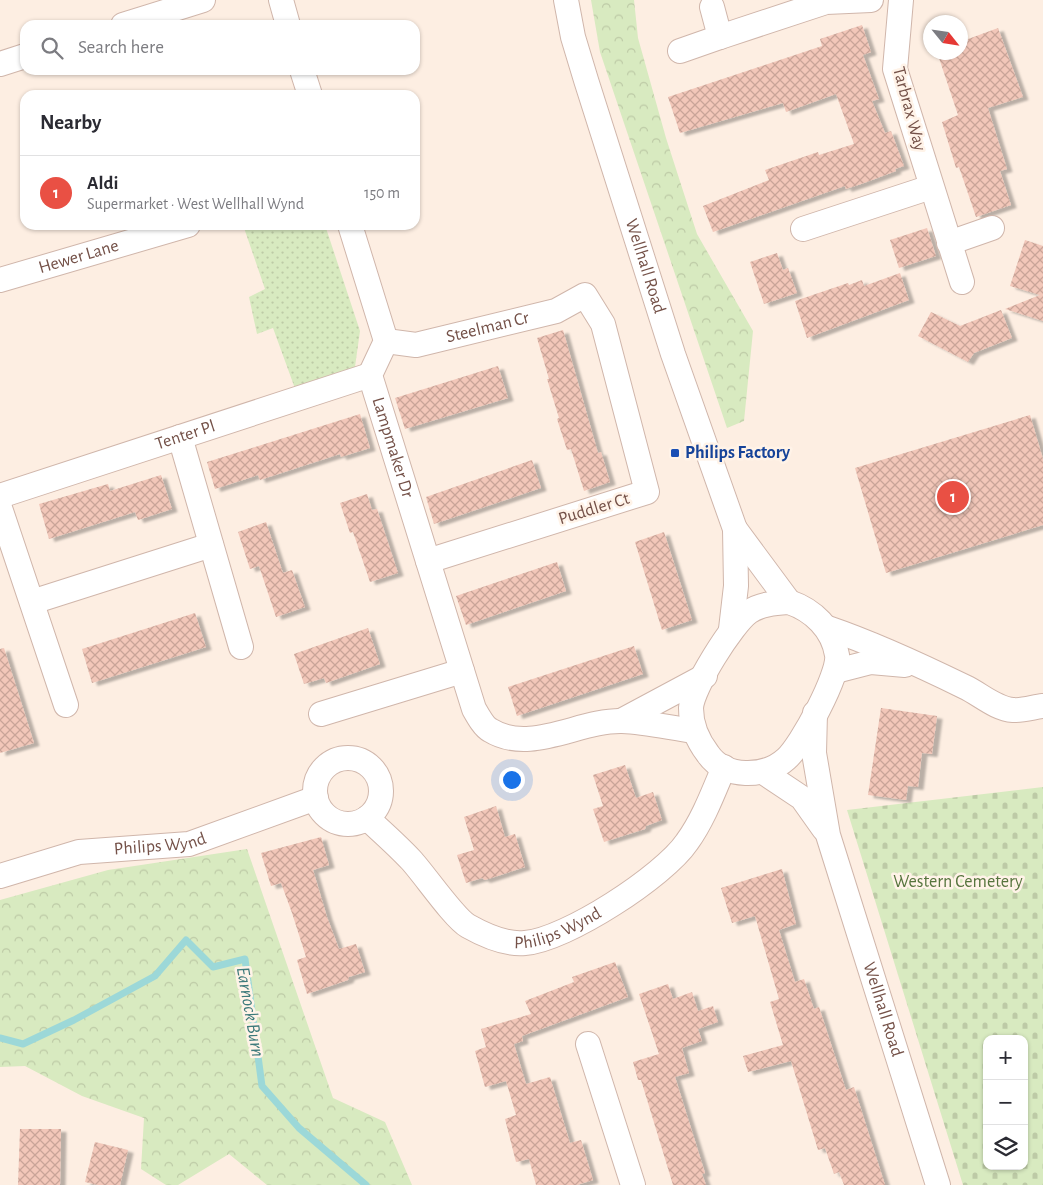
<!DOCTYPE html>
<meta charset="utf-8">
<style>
:root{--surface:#fff;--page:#f2f2f3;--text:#2b2b33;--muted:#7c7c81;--line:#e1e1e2;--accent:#e95044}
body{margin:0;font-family:"Alegreya Sans",sans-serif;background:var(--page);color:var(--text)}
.controls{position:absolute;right:15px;bottom:15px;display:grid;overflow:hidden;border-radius:10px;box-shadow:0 1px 4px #0004}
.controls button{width:45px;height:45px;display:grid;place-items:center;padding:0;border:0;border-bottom:1px solid var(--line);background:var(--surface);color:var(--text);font:25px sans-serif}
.compass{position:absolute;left:923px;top:15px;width:45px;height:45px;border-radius:50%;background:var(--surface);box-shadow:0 1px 4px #0004;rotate:120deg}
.you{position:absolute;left:511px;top:779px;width:18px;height:18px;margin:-12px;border:4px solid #fff;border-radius:50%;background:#1a73e8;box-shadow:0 0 0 8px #1a73e833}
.badge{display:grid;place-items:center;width:32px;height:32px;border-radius:50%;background:var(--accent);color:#fff;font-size:16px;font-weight:700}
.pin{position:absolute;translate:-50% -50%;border:2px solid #fff;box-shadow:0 1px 5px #0006}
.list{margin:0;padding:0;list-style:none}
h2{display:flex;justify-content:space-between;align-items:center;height:65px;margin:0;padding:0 20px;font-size:21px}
h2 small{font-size:16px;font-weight:400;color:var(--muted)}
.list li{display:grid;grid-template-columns:32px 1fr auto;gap:15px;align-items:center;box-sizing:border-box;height:75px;padding:0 20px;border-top:1px solid var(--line)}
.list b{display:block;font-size:19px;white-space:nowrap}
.list p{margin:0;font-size:16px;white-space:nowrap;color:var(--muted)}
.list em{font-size:16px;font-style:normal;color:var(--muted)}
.icon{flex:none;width:28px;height:28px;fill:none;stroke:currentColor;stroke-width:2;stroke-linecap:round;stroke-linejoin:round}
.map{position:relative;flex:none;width:1043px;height:1185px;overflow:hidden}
.search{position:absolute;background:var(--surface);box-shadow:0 1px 4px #0004;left:20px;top:20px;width:400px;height:55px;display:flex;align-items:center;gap:12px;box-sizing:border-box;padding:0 18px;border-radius:15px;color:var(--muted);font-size:19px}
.panel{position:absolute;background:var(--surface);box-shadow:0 1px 4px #0004;left:20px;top:90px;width:400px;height:140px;border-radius:15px}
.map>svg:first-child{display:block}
.grass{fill:url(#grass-dots)}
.forest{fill:url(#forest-crowns)}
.cemetery{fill:url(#cemetery-stones);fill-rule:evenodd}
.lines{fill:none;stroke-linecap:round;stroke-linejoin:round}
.stream{stroke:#9cd8d8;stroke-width:7}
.building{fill:url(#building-cross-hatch);filter:url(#shadow)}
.minor-casing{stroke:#d0b6ab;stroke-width:26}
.minor{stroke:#fff;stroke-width:24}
.transit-dot{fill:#1a4fb4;stroke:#fff3e8;stroke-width:2}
.labels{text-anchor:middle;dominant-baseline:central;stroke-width:5;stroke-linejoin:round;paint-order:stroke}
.street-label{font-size:18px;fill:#745148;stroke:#fff3e8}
.transit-label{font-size:18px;font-weight:bold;fill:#164399;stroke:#fff3e8;text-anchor:start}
.park-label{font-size:18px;fill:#56743d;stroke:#fff3e8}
.water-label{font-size:19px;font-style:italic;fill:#3c797a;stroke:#fff3e8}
</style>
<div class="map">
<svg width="1043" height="1185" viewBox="0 0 1043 1185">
<defs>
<pattern id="grass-dots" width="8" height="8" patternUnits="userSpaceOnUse" patternTransform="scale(1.25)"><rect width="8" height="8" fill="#d8eac0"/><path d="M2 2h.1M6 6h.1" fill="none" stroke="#bdcaa6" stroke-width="1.8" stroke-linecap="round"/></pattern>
<pattern id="forest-crowns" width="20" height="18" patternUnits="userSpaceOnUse" patternTransform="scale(1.25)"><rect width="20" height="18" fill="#d8eac0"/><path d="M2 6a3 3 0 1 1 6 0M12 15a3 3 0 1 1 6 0" fill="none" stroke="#bdcaa6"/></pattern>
<pattern id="cemetery-stones" width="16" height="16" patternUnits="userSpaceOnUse" patternTransform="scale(1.25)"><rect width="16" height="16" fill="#d8eac0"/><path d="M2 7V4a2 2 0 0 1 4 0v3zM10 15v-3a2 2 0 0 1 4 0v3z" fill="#bdcaa6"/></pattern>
<pattern id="building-cross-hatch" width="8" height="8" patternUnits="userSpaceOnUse" patternTransform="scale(1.25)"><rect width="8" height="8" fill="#f2c7b9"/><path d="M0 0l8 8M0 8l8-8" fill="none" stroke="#c9a498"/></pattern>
<filter id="shadow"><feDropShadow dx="5.5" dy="3" stdDeviation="1" flood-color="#0004"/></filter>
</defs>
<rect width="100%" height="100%" fill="#fdeee2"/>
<polygon class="grass" points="243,225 325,225 360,331 354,374 297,394 273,328 257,334 249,297 265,289"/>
<g class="forest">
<polygon points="591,0 634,0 638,38 666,138 697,234 753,331 744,421 727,428 600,52"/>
<polygon points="247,849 333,1098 385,1122 412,1185 267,1185 229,1154 178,1185 166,1185 141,1169 144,1118 82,1096 25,1066 0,1067 0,900 108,870"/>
</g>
<path class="cemetery" d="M1043 787V1185H963L847 810ZM987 1039H1024V1166H987Z"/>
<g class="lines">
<polyline class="stream" points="0,1038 23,1044 74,1020 155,976 186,940 213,967 245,959 262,1086 299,1128 366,1185"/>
</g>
<g class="building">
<polygon points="862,25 871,52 863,55 879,99 872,101 885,133 891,131 904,166 895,169 896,171 864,183 846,189 845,186 713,232 703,206 769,180 765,170 818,152 819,155 854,144 836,94 786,112 783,103 680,133 668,97 822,46 820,39"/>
<polygon points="998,28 1023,97 988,108 1007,169 1000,171 1011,205 976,217 959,167 956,168 942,122 958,115 937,52 960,52 960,42"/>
<polygon points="927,228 936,256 899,268 890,240"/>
<polygon points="1025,240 1043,246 1043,321 1005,309 1040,295 1010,286"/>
<polygon points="777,253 783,270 788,268 797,293 764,304 750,262"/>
<polygon points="900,273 909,300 807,338 795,301 848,283 849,285 862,280 864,286"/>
<polygon points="1001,310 1012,338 974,353 968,362 918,336 931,312 960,326"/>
<polygon points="563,330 598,453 601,452 610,482 584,491 571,449 567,450 557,419 559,418 547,379 549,379 537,338"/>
<polygon points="498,366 508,398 405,429 395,398"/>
<polygon points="360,414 370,448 341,457 340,454 260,480 258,475 215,489 207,462"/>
<polygon points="1030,415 1043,459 1043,525 886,573 855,468"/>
<polygon points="532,460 541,488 434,524 426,497"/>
<polygon points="161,475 172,509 138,520 135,512 49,539 39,504 108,484 110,491"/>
<polygon points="367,494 372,510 377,509 398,573 370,582 353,532 350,533 340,503"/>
<polygon points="266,522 283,573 292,570 305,607 276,617 259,566 250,569 238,532"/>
<polygon points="664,532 692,620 662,630 635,542"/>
<polygon points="557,562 566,591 466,625 456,596"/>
<polygon points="195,613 206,647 92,683 82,649"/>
<polygon points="368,628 380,664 326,683 324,678 304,684 294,654"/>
<polygon points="634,646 643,674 517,716 508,687"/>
<polygon points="4,648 34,743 0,753 0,649"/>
<polygon points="881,708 937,716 932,754 922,753 918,787 908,786 906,800 868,795"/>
<polygon points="625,765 636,798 653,792 662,820 646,826 645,829 604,842 593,809 603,806 593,775"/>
<polygon points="496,806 505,837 515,834 525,867 485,880 482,878 466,883 457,855 474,850 464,817"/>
<polygon points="321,837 329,865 313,870 327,917 339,949 356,944 365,972 349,977 348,980 307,994 297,960 306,957 292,913 281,883 271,886 261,853"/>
<polygon points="782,869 796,924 779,930 795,982 804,979 814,1009 819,1007 846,1090 854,1087 885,1185 844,1185 839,1172 834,1174 825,1148 818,1150 791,1061 748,1072 743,1056 783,1045 770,1002 779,999 755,916 732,923 721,888"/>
<polygon points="615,962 628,997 522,1036 523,1041 514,1044 526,1084 550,1077 570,1143 581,1140 593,1180 577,1185 536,1185 529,1159 516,1162 505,1119 516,1115 506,1081 485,1087 475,1051 486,1047 481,1029 531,1014 525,1001 574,982 572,977"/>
<polygon points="668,984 673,999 692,992 698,1011 713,1006 718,1022 698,1029 702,1041 682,1048 689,1073 675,1077 705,1173 702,1174 706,1185 673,1185 641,1080 638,1080 633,1062 659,1054 639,994"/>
<polygon points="20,1129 61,1129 60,1185 18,1185"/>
<polygon points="95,1142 128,1150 120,1185 98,1185 85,1182"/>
</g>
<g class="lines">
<defs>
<g id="minor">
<polyline points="281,0 288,25"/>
<path id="s1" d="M566 0 573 37 586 80 673 354 735 529 736 586 731 629"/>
<polyline points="901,0 895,69 962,282"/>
<polyline points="123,25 203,0"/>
<polyline points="720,37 826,2 871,0"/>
<polyline points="680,51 720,37 712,7"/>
<polyline points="0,64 25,56"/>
<polyline points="302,70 310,95"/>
<path id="s2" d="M350 225 386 341 370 375 474 709C478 716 484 727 490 730 530 755 579 720 622 721 646 722 671 728 694 731"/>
<polyline points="803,229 931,187"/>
<polyline points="949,243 992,228"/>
<path id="s3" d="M0 280 188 225"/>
<path id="s4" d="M386 341 416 345 556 311 585 295 603 324 647 492 428 561"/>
<polyline points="180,437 241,647"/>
<path id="s5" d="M0 496 370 375"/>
<polyline points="0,508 66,705"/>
<polyline points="735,529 789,602"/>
<polyline points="32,602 211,545"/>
<path d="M789 602C813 610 833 629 837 655 840 674 801 746 786 759 765 778 725 779 708 754 698 741 691 725 691 708 692 688 732 624 749 612 760 604 776 603 789 602Z"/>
<path d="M828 628C875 644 920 665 965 687 980 694 996 709 1013 710 1022 711 1034 707 1043 706"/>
<polyline points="836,671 871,662 905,665"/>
<path id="s6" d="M815 713 814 753 828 835 938 1185"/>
<polyline points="321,714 462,671"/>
<polyline points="621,721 705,676"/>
<circle cx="348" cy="791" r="33"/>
<polyline points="763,772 802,798 824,829"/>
<path id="s7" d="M367 818C382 832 397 845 411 860 424 874 454 918 468 926 484 935 506 945 525 943 566 940 664 876 687 842 703 820 713 793 724 767"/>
<path id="s8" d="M0 876 79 852 189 844 316 798"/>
<polyline points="588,1044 633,1185"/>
</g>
</defs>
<use href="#minor" class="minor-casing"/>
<use href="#minor" class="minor"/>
</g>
<rect class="transit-dot" x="670" y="448" width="10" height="10" rx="2.5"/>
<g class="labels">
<g class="street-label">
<text transform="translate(909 109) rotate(75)">Tarbrax Way</text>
<text stroke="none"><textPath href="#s3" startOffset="82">Hewer Lane</textPath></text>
<text stroke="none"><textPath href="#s1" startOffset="278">Wellhall Road</textPath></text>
<text stroke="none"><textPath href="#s4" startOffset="104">Steelman Cr</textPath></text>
<text stroke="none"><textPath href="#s5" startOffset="195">Tenter Pl</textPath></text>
<text stroke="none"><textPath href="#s2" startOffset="235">Lampmaker Dr</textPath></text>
<text transform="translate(594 509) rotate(-17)">Puddler Ct</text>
<text stroke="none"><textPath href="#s8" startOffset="164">Philips Wynd</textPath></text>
<text stroke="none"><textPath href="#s7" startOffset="244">Philips Wynd</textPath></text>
<text stroke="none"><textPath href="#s6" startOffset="306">Wellhall Road</textPath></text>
</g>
<g class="transit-label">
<text x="685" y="453">Philips Factory</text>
</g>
<g class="park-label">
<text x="958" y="882">Western Cemetery</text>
</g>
<g class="water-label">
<text transform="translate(250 1012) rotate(80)">Earnock Burn</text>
</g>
</g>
</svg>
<div class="controls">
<button>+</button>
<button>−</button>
<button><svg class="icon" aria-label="layers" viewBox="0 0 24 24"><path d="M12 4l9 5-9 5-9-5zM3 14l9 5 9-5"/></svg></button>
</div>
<svg class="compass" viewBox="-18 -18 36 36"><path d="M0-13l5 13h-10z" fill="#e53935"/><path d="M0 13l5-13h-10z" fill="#7c7c81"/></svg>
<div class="you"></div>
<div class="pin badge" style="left:953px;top:497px">1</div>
<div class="search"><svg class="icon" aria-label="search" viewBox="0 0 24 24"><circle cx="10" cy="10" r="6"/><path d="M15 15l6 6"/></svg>Search here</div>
<section class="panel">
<h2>Nearby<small></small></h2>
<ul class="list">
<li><span class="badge">1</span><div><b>Aldi</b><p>Supermarket · West Wellhall Wynd</p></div><em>150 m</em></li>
</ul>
</section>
</div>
